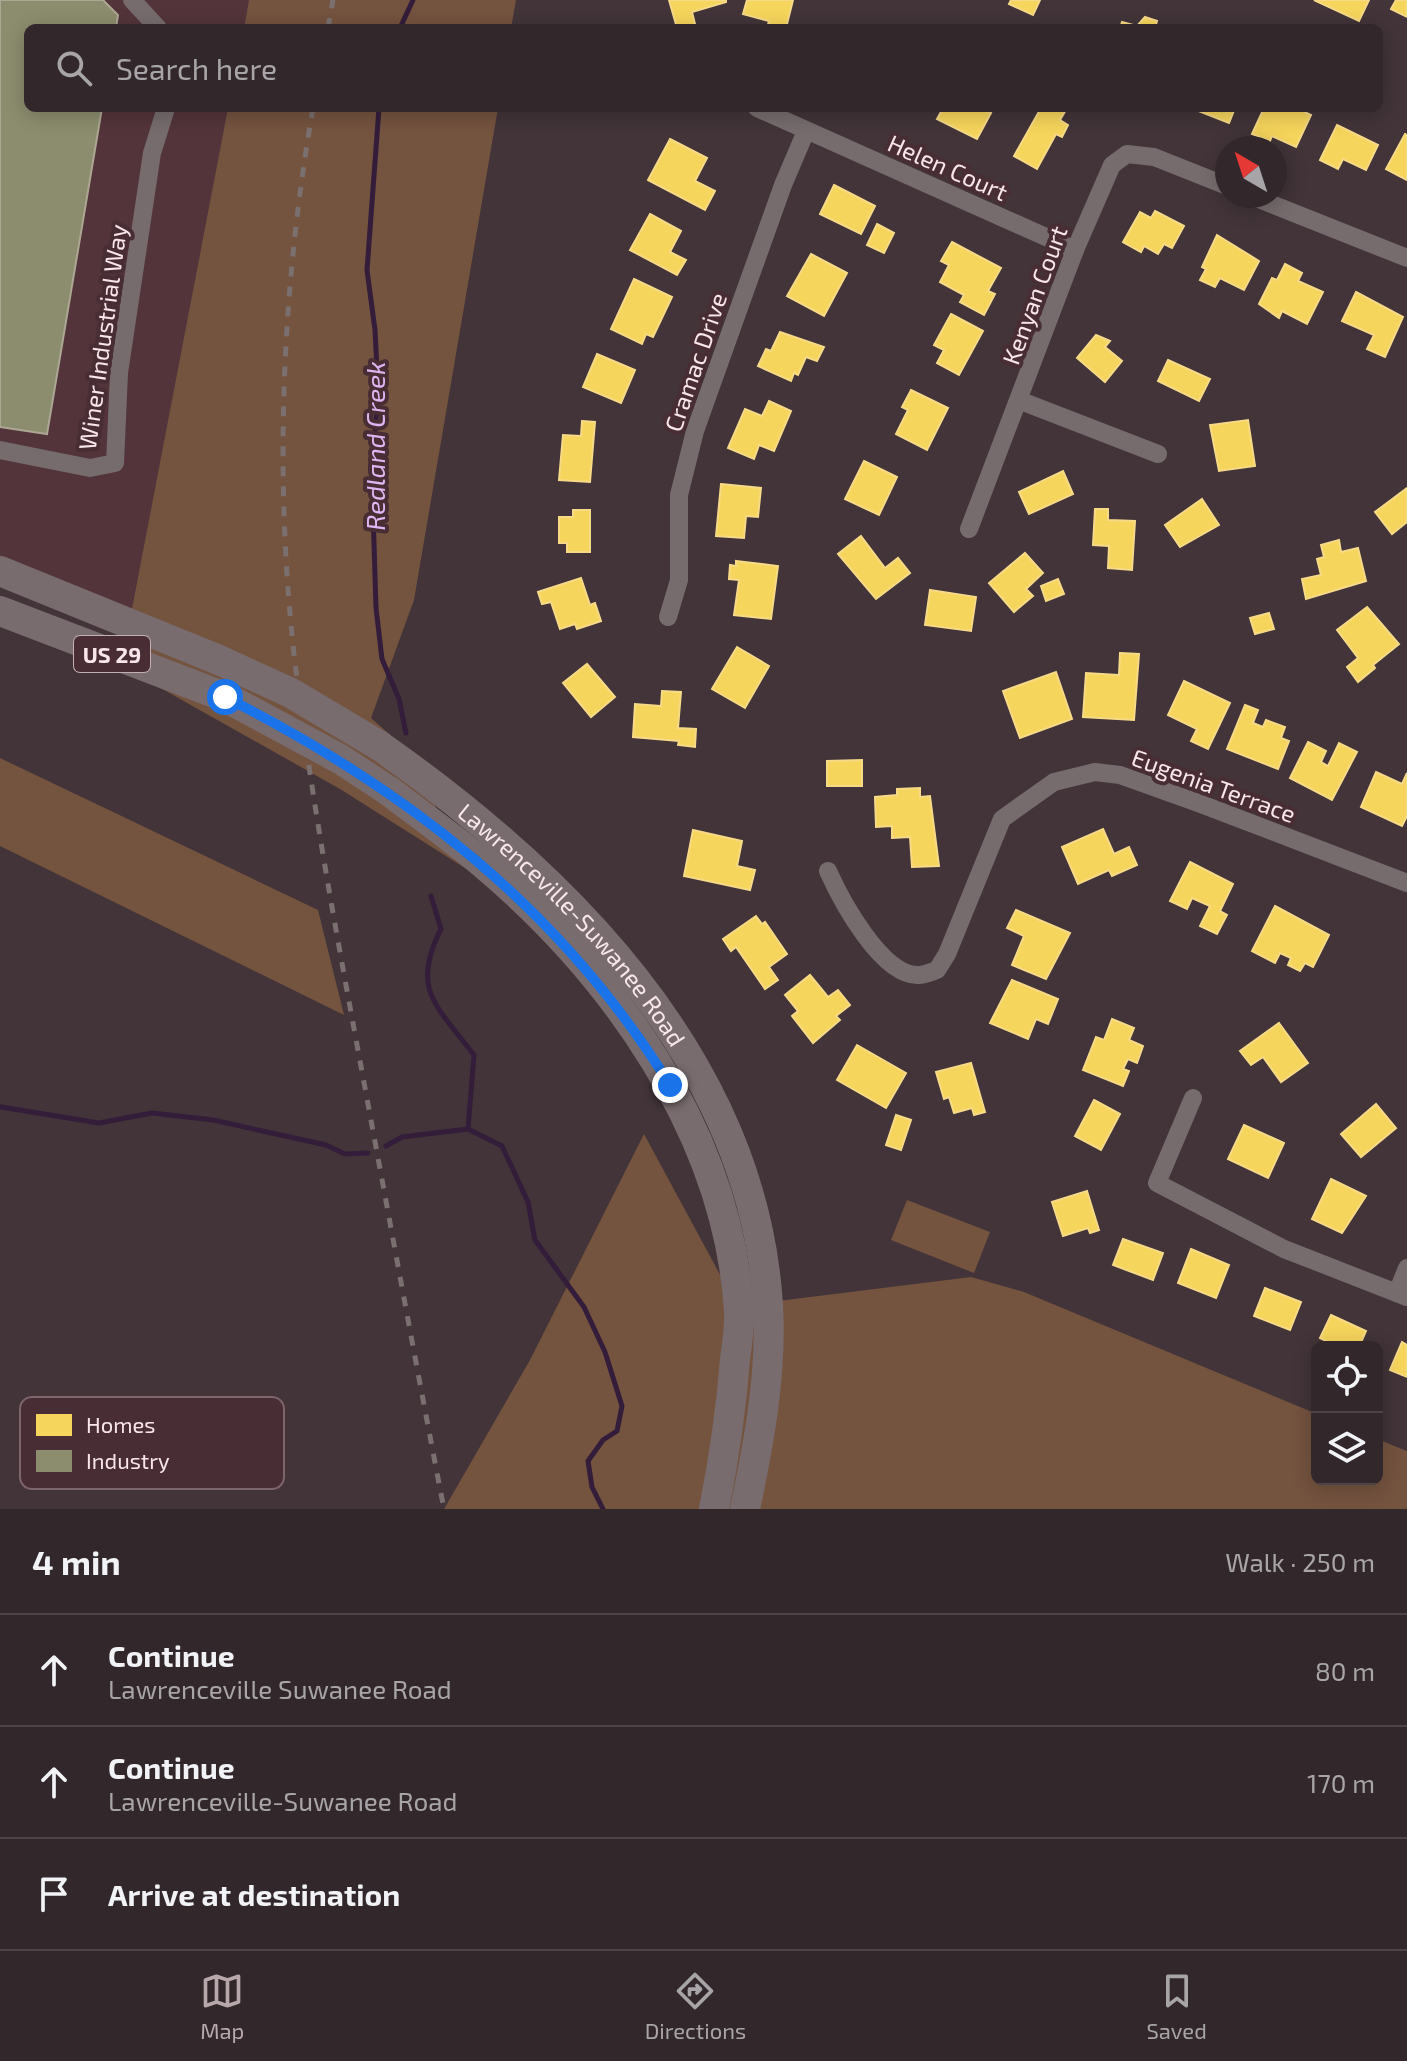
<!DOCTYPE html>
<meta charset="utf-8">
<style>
:root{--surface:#32272a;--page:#3a2f32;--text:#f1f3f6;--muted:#a8a5a8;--line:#4d4447;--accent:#b8a8ac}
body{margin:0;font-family:"Exo 2",sans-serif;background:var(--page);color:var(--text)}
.controls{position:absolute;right:24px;bottom:24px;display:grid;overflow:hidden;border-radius:12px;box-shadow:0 4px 20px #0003}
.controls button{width:72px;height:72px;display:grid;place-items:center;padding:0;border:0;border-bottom:2px solid var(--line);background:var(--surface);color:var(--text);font:40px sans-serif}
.compass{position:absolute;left:1215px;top:136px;width:72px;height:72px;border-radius:50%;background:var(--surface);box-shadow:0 4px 20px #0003;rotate:321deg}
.stop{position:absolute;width:24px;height:24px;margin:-18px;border:6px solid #1a73e8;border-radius:50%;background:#fff}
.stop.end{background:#1a73e8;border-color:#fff;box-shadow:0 2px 8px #0008}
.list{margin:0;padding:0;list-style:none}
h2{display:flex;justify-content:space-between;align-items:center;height:104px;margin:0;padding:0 32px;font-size:34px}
h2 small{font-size:26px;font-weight:400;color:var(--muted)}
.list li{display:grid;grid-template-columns:52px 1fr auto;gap:24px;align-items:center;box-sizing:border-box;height:112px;padding:0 32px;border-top:2px solid var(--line)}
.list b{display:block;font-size:30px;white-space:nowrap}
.list p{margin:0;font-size:26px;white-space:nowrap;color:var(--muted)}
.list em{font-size:26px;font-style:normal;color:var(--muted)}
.icon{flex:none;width:44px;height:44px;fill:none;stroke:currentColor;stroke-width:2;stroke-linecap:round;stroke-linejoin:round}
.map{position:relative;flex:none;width:1407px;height:1509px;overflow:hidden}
.search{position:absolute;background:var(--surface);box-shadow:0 4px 20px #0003;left:24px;right:24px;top:24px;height:88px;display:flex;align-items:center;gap:20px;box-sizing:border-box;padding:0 28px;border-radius:12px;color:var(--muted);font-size:30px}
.sheet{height:440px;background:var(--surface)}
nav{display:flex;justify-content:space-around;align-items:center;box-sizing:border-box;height:112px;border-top:2px solid var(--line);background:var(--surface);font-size:22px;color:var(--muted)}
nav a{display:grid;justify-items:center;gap:4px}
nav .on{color:var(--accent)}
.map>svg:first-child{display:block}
.built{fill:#53343b}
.green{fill:#74533f}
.homes{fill:#f6d55c;stroke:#f7da87;stroke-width:2}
.industry{fill:#8c8c6e;stroke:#aca793;stroke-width:2}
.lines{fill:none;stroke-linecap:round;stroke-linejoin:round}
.stream{stroke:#331d3b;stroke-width:5}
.minor{stroke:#766c6d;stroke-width:18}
.primary{stroke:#796c6e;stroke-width:30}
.rail{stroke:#79706f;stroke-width:5;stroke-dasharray:10 10;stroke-linecap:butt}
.primary-bridge{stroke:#796c6e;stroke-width:30}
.route{stroke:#1a73e8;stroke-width:10}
.labels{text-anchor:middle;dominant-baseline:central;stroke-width:8;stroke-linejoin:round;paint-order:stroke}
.shield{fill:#482e34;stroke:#c3afb3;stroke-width:2}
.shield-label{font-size:22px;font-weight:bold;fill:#f8e6ea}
.street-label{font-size:24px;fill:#f8e6ea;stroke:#482e34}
.water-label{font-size:26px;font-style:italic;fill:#dfb6f2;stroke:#482e34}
.key{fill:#482e34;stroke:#7d656b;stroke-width:2}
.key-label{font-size:22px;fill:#f8e6ea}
</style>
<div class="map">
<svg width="1407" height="1509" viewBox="0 0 1407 1509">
<rect width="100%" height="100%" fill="#423438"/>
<polygon class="built" points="0,0 249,0 244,28 28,28 28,108 228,108 130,619 0,571"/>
<g class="green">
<polygon points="249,0 516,0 511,28 244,28"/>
<polygon points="228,108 498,108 414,600 371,718 396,740 476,875 340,789 157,686 130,619"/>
<polygon points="0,758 318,910 344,1015 0,846"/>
<polygon points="644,1134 737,1306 971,1277 1024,1292 1317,1414 1317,1479 1377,1479 1377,1439 1407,1451 1407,1509 444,1509 530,1360"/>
<polygon points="907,1200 990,1232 974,1273 891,1240"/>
</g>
<g class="homes">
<polygon points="669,0 726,0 726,2 692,12 696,28 677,28"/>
<polygon points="747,0 793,0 786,28 767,28 769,21 743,14"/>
<polygon points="1011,0 1040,0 1033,15 1009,4"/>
<polygon points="1314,0 1369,0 1359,21"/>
<polygon points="1396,0 1407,0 1407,17 1391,9"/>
<polygon points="1145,17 1157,21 1155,28 1120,28 1122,22 1137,26"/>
<polygon points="943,108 980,108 991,113 977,139 937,119"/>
<polygon points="1041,108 1067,108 1060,120 1068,125 1062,137 1056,134 1037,169 1014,156"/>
<polygon points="1191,108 1235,108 1229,123"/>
<polygon points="1264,108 1296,108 1311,115 1296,147 1272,136 1270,141 1252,134"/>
<polygon points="1337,125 1378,145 1366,170 1343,159 1338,169 1320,160"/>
<polygon points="1405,134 1407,135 1407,180 1386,169"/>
<polygon points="670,139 707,158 695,181 715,191 705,210 648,180"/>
<polygon points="834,185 875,206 861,234 820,214"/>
<polygon points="1155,211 1184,226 1172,248 1164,244 1158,254 1144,246 1141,252 1123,242 1140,212 1151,218"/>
<polygon points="650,214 681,231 670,252 686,260 677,275 630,250"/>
<polygon points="877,224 894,233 884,253 867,245"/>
<polygon points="1217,235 1259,261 1244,290 1220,278 1215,287 1200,280 1206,269 1202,267"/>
<polygon points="952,242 1001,268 988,291 995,294 984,315 960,302 964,295 940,282 949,265 941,261"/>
<polygon points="811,254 847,273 824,316 787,296"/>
<polygon points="1285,264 1302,273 1298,281 1323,292 1307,324 1282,311 1279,318 1259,304 1272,278 1277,280"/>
<polygon points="634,279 672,297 653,337 646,334 642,344 611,329"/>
<polygon points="1356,292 1403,317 1385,357 1367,349 1374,335 1342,321"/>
<polygon points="951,314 983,331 959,375 937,363 944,350 934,345"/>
<polygon points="780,332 824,347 817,361 806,357 798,375 794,373 791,381 758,366 766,349 771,351"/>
<polygon points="1096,335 1110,341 1105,347 1122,361 1105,382 1077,358"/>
<polygon points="597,354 635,370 621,403 583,387"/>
<polygon points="1168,360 1210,379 1199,401 1158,381"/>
<polygon points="911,390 948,408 927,450 896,434 908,410 902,407"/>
<polygon points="769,401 791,411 774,451 759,445 754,459 728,448 745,409 762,416"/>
<polygon points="1248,420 1255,466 1219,471 1210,425"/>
<polygon points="582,421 595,422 590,482 559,480 563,435 581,436"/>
<polygon points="864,461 897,477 879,515 845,499"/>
<polygon points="1063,471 1073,494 1029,514 1019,492"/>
<polygon points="721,484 761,488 758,517 746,516 744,538 716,536"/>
<polygon points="1407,488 1407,522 1392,534 1375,512"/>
<polygon points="1202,499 1219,525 1180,547 1165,525"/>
<polygon points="1095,509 1108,509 1108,520 1135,521 1132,570 1108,568 1109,546 1093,545"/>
<polygon points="573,510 590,510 590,552 567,552 567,543 559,543 559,517 573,517"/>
<polygon points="861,536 885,568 898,558 910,573 876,599 838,554"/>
<polygon points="1339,540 1341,552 1358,548 1366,581 1306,599 1302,579 1321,575 1317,559 1324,557 1321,545"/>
<polygon points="1025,553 1043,573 1026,589 1033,596 1014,612 989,583"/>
<polygon points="736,561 778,566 771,619 734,615 739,580 729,579 730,565 736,566"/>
<polygon points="581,578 590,605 595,603 601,621 577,629 575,624 560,629 551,602 542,604 538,592"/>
<polygon points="1058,579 1064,594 1046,601 1041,586"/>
<polygon points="930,590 976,597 971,631 925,625"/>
<polygon points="1367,607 1399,644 1373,665 1375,668 1358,682 1347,667 1358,658 1337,630"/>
<polygon points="1269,613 1274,629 1255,634 1250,618"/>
<polygon points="737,647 769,666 745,708 712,689"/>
<polygon points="1120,653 1139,654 1134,720 1083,717 1086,673 1119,675"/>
<polygon points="587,664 615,697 591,717 563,683"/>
<polygon points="1056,672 1072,719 1020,738 1003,691"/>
<polygon points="1184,681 1230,703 1208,749 1191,741 1197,729 1168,715"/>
<polygon points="662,691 681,692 678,728 696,729 695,747 678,745 679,741 633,737 635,704 661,706"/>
<polygon points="1245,705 1258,710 1253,723 1263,727 1266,720 1285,727 1281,738 1289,741 1278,769 1227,749"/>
<polygon points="1308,742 1326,751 1321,762 1328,766 1339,743 1357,752 1332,800 1290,778"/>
<polygon points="862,760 862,786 827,786 827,761"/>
<polygon points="1376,772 1402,784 1407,773 1407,816 1402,826 1361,807"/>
<polygon points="920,788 920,797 930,796 939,866 912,867 910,837 892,838 892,826 876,827 875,797 897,795 897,789"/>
<polygon points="1103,829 1114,854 1129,847 1137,865 1112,876 1109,870 1078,884 1062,847"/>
<polygon points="693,830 742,841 737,866 755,870 750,890 684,876"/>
<polygon points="1190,862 1233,884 1220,911 1227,915 1217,934 1200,926 1210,906 1192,898 1187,909 1170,901"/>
<polygon points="1275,906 1329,935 1313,967 1305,963 1300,971 1288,965 1291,958 1280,953 1275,963 1252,951"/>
<polygon points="1016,910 1070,933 1046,979 1012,965 1024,936 1007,928"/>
<polygon points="756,916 762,924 765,922 787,954 769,967 778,980 765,989 736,947 731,951 723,939"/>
<polygon points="810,975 828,997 838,990 850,1005 836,1016 840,1020 813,1043 792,1016 798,1011 785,995"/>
<polygon points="1012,980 1058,999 1048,1024 1036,1019 1028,1039 990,1023"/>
<polygon points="1112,1019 1134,1028 1129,1040 1143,1046 1137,1063 1128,1059 1123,1069 1129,1071 1123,1086 1083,1070 1096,1037 1104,1040"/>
<polygon points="1279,1023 1308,1063 1281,1082 1263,1057 1251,1065 1240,1051"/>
<polygon points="857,1045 906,1073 886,1108 837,1080"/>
<polygon points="971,1063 985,1112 974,1115 972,1108 954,1113 949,1097 944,1099 936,1072"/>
<polygon points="1094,1100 1120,1114 1101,1150 1075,1136"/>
<polygon points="1376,1104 1396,1128 1361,1157 1341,1134"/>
<polygon points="896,1115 911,1120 901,1150 886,1145"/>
<polygon points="1244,1125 1284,1143 1268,1178 1228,1159"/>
<polygon points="1331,1179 1366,1196 1342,1233 1312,1219"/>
<polygon points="1087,1191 1099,1230 1090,1233 1088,1228 1063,1236 1052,1202"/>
<polygon points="1123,1239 1163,1253 1153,1280 1113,1265"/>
<polygon points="1191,1249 1229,1265 1216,1298 1178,1283"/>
<polygon points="1265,1288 1301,1302 1290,1330 1254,1316"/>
<polygon points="1331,1315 1366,1331 1359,1347 1338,1347 1320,1338"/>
<polygon points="1402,1342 1407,1345 1407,1377 1390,1370"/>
</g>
<polygon class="industry" points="0,0 103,0 118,15 116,28 28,28 28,108 102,108 47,434 0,427"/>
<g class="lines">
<g class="stream">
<polyline points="400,28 413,0"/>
<polyline points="379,108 367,270 375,330 378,390 372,478 376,608 382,659 399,699 406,733"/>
<path d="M431 896 441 929C410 990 437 1006 474 1055L468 1129"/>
<polyline points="1,1107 99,1123 152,1113 213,1120 326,1145 345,1154 368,1153"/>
<polyline points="468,1129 502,1146 528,1202 535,1240 584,1307 605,1352 622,1406 617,1431 603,1440 588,1461 592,1487 603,1509"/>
<polyline points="386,1146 402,1137 468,1129"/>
</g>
<g class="minor">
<polyline points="132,0 158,28"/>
<polyline points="757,108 1075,250"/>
<polyline points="1251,196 1407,258"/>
<polyline points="1021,401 1158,454"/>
<polyline points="0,450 90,468 115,463 119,373 152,153 166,108"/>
<polyline points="969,529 1075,250 1112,165 1127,154 1154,157 1227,186"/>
<polyline points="668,617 679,580 679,495 695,431 783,185 806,131"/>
<path d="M828 871C841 900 882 977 919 975 924 975 931 972 937 970L947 954 1002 819 1054 782 1095 772 1120 775 1201 804 1407 883"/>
<polyline points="1193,1098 1157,1183 1284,1249 1407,1297"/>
<polyline points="1397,1293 1407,1268"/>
</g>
<g class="primary">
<polyline points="0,571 219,660"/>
<polyline points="0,611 225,697"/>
<path id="s1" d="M380 746C568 878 753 1062 768 1305 772 1374 759 1442 745 1509"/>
<path d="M389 791C419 814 450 836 480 861 613 972 728 1133 739 1311 740 1327 737 1344 735 1359 731 1411 724 1459 714 1509"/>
</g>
<g class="rail">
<polyline points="328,28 333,0"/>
<path d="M313 108C282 286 274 474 294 654 310 791 335 926 360 1061 388 1211 415 1360 444 1509"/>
</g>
<g class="primary-bridge">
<polyline points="219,660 291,693 380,746"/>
<polyline points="225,697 340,759 389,791"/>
</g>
</g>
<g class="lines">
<path class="route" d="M225 697C408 790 561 909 670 1085"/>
</g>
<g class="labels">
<rect class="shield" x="74" y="636" width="76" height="36" rx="6"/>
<g class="shield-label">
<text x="112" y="654">US 29</text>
</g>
<g class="street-label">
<text transform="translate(948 167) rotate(24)">Helen Court</text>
<text transform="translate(1034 295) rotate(-70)">Kenyan Court</text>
<text transform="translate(102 337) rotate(-82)">Winer Industrial Way</text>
<text transform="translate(695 362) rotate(-71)">Cramac Drive</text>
<text transform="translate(1214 785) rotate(20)">Eugenia Terrace</text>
<text stroke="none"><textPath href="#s1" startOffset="264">Lawrenceville-Suwanee Road</textPath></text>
</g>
<g class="water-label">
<text transform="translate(374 446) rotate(-90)">Redland Creek</text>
</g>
</g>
<rect x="20" y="1397" width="264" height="92" rx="12" class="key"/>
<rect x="36" y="1414" width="36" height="22" fill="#f6d55c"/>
<rect x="36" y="1450" width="36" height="22" fill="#8c8c6e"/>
<g class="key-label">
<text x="86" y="1433">Homes</text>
<text x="86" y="1469">Industry</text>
</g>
</svg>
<div class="controls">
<button><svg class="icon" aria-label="locate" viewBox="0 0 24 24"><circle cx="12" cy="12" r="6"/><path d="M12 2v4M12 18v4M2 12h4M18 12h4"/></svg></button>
<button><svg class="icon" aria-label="layers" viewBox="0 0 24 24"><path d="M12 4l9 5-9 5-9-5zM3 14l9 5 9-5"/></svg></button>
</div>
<svg class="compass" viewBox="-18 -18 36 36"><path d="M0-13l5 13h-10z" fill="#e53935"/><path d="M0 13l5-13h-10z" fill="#a8a5a8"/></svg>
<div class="stop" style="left:225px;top:697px"></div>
<div class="stop end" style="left:670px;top:1085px"></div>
<div class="search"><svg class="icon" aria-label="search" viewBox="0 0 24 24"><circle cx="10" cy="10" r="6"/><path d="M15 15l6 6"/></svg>Search here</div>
</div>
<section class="sheet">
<h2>4 min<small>Walk · 250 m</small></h2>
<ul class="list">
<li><svg class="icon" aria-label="ahead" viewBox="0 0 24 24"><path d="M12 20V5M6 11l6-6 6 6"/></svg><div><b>Continue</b><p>Lawrenceville Suwanee Road</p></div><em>80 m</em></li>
<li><svg class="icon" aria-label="ahead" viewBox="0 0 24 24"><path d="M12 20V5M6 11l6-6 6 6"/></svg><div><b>Continue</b><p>Lawrenceville-Suwanee Road</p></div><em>170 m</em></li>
<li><svg class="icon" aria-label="arrive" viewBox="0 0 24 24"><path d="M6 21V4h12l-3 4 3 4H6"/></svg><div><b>Arrive at destination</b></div></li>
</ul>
</section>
<nav>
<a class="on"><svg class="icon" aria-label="map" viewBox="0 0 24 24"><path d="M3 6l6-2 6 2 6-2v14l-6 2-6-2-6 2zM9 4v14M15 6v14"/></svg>Map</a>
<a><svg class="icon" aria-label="directions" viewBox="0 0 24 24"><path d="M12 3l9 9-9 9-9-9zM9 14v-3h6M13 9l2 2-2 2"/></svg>Directions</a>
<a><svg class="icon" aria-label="saved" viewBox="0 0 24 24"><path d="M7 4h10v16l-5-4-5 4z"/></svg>Saved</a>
</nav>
